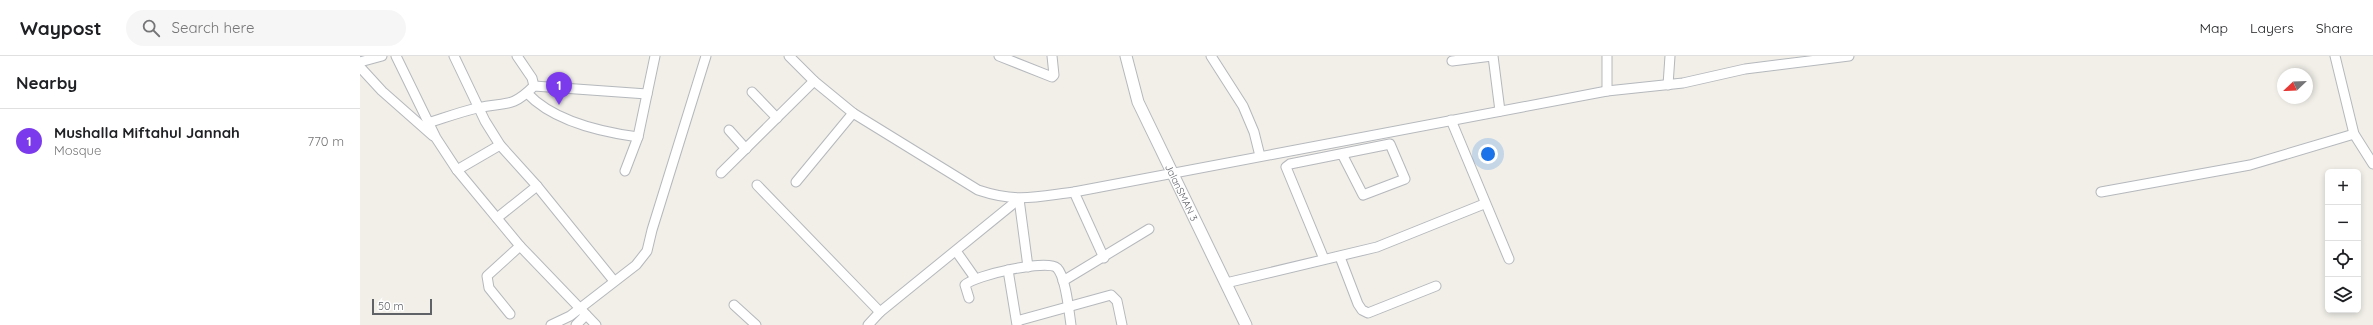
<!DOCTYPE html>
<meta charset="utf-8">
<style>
:root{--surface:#fff;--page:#f6f6f6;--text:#202124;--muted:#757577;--line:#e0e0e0;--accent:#7c3aed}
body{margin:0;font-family:Quicksand,sans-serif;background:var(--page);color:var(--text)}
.controls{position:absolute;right:12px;bottom:12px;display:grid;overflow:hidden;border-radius:6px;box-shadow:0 2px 6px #0003}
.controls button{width:36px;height:36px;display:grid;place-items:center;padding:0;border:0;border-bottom:1px solid var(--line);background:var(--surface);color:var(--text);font:20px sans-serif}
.compass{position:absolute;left:1917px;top:12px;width:36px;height:36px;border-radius:50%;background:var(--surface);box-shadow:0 2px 6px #0003;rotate:247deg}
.scale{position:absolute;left:12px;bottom:10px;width:60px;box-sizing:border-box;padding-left:4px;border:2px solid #5f6368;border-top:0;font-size:11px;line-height:14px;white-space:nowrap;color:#5f6368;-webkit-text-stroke:3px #fff;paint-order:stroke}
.you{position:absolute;left:1128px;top:98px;width:14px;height:14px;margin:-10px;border:3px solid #fff;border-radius:50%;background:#1a73e8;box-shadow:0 0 0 6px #1a73e833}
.badge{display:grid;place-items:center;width:26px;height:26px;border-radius:50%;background:var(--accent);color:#fff;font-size:13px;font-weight:700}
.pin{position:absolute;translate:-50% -33px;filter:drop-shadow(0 1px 2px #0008)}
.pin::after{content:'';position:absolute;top:21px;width:14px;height:12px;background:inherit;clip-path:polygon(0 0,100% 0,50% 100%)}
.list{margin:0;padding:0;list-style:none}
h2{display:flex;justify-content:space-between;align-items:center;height:52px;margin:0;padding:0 16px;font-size:17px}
h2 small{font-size:13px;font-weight:400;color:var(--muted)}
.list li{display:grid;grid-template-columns:26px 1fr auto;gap:12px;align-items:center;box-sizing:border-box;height:64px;padding:0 16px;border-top:1px solid var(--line)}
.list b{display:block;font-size:15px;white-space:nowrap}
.list p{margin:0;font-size:13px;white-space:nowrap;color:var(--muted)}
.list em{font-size:13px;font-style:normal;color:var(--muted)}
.icon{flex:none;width:22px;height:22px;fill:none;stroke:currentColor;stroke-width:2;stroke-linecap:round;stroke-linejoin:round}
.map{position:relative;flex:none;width:2013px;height:269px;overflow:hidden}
header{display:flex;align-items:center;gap:24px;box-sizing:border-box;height:56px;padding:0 20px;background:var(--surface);border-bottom:1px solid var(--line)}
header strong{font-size:19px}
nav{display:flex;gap:22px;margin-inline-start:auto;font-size:14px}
.search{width:280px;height:36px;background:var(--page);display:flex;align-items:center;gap:10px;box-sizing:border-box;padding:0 14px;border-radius:22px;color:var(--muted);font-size:15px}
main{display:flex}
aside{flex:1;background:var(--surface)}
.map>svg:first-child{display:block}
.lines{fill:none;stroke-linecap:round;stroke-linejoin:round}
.minor-casing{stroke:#b5b8bc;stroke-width:11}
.tertiary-casing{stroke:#b5b8bc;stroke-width:13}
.minor{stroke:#fff;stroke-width:9}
.tertiary{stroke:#fff;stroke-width:11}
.labels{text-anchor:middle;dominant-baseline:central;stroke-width:3;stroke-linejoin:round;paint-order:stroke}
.street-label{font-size:10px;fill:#5f6368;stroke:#fff}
</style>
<header>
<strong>Waypost</strong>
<div class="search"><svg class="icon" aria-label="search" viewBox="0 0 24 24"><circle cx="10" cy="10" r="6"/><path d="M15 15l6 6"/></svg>Search here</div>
<nav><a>Map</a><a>Layers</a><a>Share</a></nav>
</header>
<main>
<aside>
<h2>Nearby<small></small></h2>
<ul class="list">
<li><span class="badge">1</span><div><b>Mushalla Miftahul Jannah</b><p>Mosque</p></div><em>770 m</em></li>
</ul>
</aside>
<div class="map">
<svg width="2013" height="269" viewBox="0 0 2013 269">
<rect width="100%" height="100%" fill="#f1efe8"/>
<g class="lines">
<defs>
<g id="minor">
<polyline points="36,0 76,82 97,114 160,190 236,269"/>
<polyline points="94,0 125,65 140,89 177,130 254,225"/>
<polyline points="157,0 172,22 174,30"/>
<path d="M429 0 454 25 493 57 618 134C657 147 675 141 714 136L1247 35 1323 27 1385 13 1489 0"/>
<polyline points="639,0 692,21 694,19 692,0"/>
<polyline points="851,0 883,50 894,76 900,100"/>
<polyline points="1133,0 1140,55"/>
<polyline points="1247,0 1247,35"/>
<polyline points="1975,0 1994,78 2013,108"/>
<polyline points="1092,5 1132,0"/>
<polyline points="0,6 22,0"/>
<polyline points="0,11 22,35 73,80"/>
<polyline points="1308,29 1310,0"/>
<polyline points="392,36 417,62"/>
<path d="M167 37C193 65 241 76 278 81"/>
<polyline points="1091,64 1149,203"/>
<path d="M68 67C84 62 100 56 117 52 145 45 150 54 174 30L287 38"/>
<polyline points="369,74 386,93"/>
<polyline points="97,114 140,89"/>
<polyline points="265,115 278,81 295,0"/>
<polyline points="361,117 454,25"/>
<polyline points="436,126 493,57"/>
<polyline points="397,129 520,256"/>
<polyline points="714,136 744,202"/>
<polyline points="1741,136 1890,109 1994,78"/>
<polyline points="659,143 668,211"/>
<polyline points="137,162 177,130"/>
<polyline points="596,195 615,222"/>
<polyline points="980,201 998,248 1002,254 1008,257 1076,230"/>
<polyline points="964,203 926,111 930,108 1030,88 1045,123 1003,139 982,98"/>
<polyline points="648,214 657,269"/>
<polyline points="703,225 789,173"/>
<polyline points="866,227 1017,191 1124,148"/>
<path d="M609 242 605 229C615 219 687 203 697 212 706 221 709 256 711 269"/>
<polyline points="374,249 396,269"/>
<polyline points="150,258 129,232 127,220 160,190"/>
<polyline points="657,265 751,239 757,245 762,269"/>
<polyline points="191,269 210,260 276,209 287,195 292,174 346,0"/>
<polyline points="216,269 226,259"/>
<polyline points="508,269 520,256 659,143"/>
</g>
<g id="tertiary">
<path id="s1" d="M766 0 778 46 886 269"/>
</g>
</defs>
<use href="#minor" class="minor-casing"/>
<use href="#tertiary" class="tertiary-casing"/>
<use href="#minor" class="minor"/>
<use href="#tertiary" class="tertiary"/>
</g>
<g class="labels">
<g class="street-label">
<text stroke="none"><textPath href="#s1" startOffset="148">JalanSMAN 3</textPath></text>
</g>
</g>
</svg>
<div class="controls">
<button>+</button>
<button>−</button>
<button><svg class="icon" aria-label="locate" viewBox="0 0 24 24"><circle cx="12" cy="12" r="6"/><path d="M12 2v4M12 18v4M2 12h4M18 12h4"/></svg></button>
<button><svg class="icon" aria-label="layers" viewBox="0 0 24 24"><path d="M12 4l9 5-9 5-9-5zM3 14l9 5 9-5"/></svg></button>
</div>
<svg class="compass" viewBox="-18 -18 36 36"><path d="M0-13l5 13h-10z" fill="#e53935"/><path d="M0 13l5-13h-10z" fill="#757577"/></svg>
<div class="scale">50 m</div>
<div class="you"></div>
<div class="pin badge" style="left:199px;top:49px">1</div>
</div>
</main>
